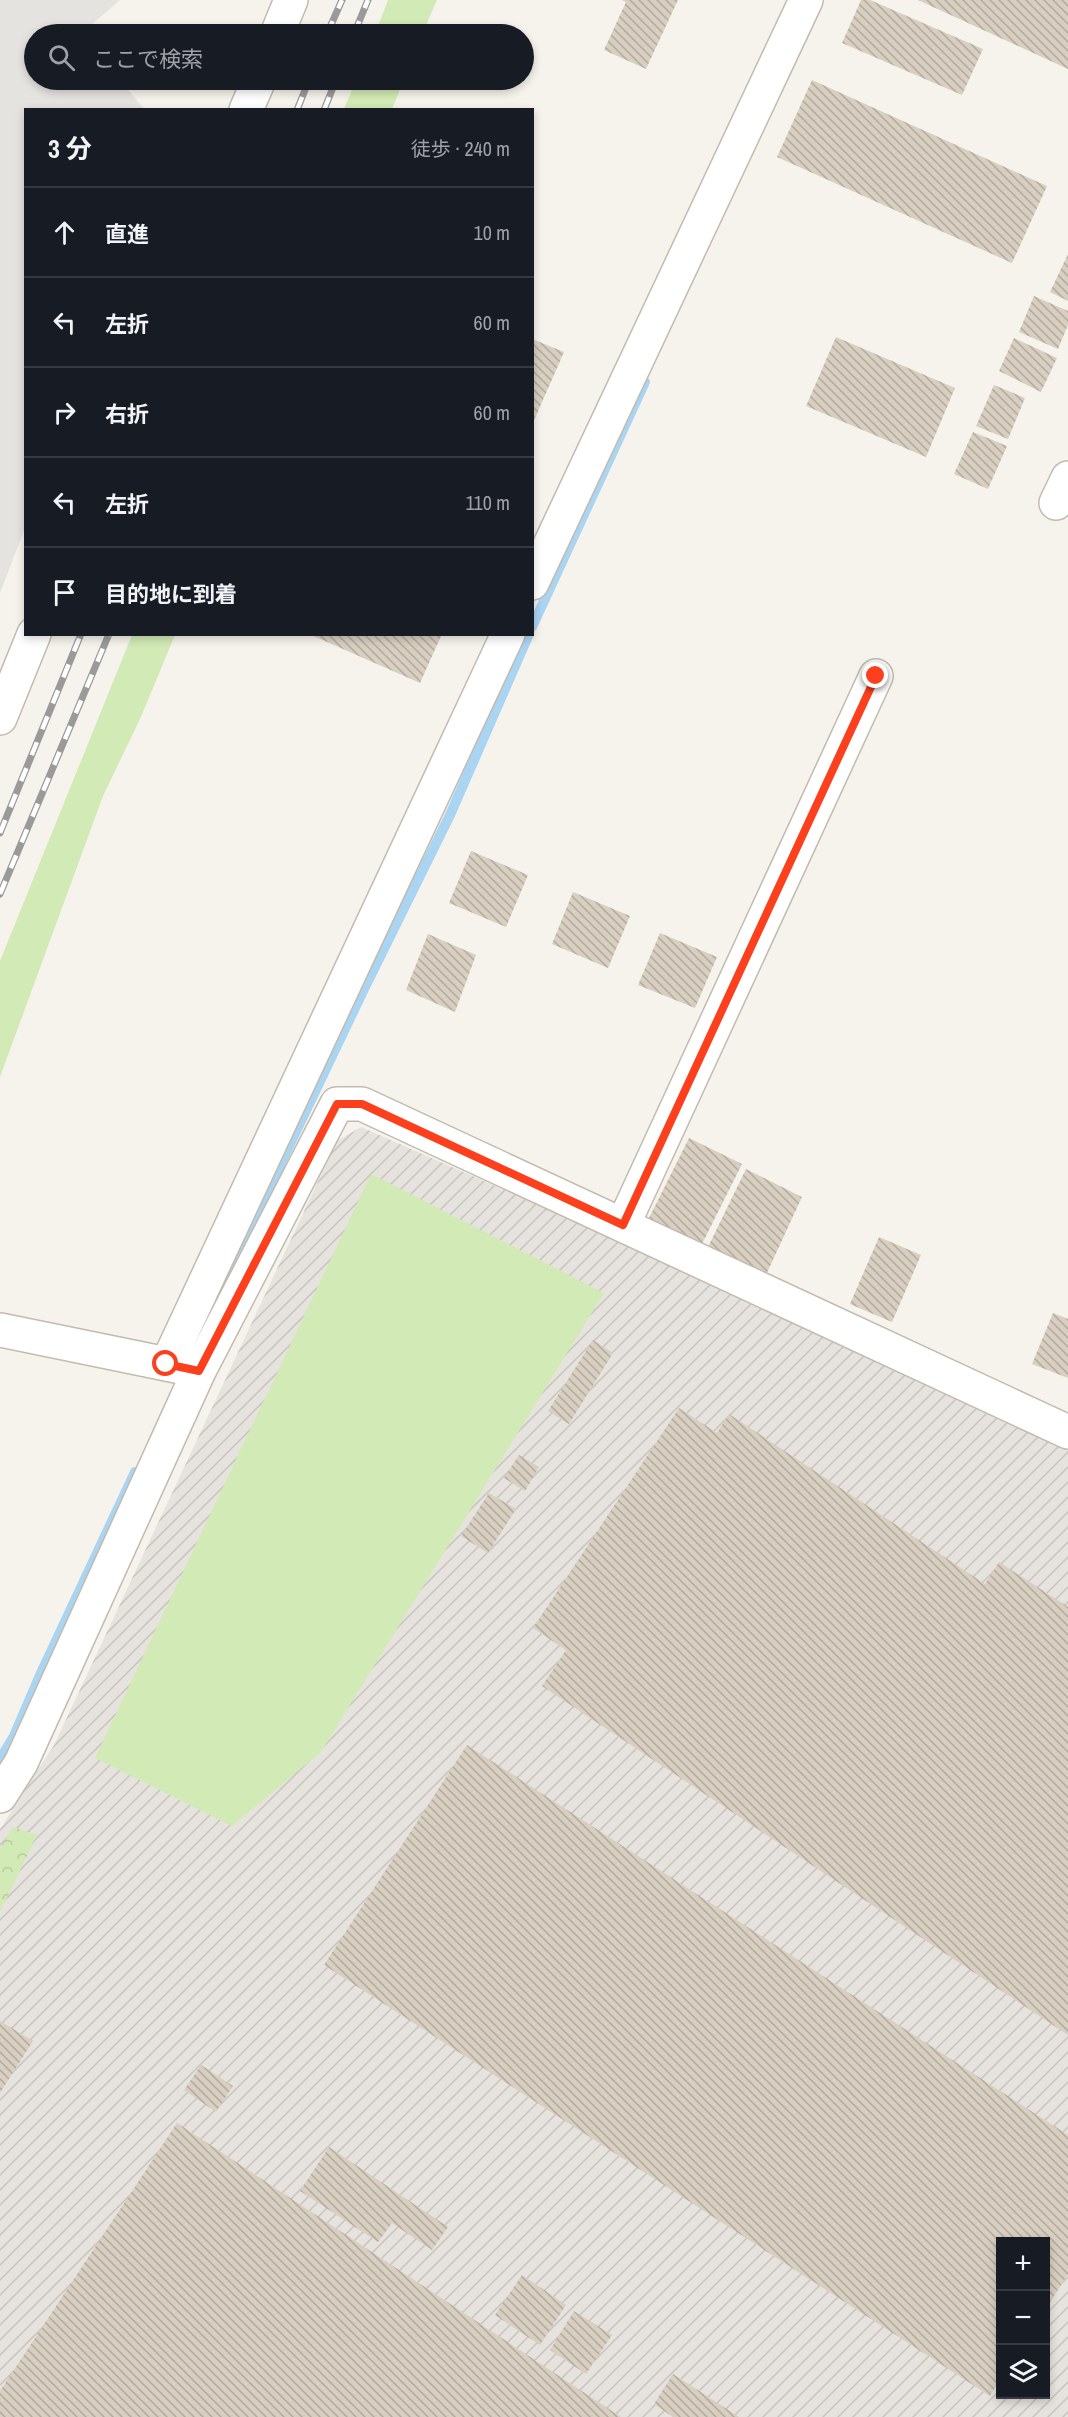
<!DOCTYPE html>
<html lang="ja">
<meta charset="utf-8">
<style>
:root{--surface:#171b24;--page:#20242c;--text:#f1f3f6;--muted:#9ea1a6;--line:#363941}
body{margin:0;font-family:"Archivo Narrow","Noto Sans JP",sans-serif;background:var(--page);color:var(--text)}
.controls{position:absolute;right:18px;bottom:18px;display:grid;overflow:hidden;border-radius:0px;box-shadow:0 3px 9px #0003}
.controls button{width:54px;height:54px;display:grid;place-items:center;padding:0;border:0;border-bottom:2px solid var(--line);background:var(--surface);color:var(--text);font:30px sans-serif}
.stop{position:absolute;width:18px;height:18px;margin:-14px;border:4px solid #fc3f1d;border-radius:50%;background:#fff}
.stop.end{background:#fc3f1d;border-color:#fff;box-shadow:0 2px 6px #0008}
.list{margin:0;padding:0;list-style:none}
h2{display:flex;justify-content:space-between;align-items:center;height:78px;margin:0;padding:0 24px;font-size:26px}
h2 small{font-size:20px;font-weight:400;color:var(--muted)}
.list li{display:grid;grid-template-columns:39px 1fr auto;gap:18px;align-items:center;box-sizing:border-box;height:90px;padding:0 24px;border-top:2px solid var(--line)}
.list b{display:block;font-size:22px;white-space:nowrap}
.list em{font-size:20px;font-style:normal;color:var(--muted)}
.icon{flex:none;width:33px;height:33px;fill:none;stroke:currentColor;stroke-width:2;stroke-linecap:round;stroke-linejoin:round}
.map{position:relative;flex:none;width:1068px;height:2417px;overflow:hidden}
.search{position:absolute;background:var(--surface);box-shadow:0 3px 9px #0003;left:24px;top:24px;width:510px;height:66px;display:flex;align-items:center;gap:15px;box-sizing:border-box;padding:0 21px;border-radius:33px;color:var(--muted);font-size:22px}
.panel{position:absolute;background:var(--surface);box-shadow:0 3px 9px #0003;left:24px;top:108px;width:510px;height:528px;border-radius:0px}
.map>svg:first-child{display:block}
.industrial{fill:url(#industrial-furrows);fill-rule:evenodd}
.grass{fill:#d2eab5}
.forest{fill:url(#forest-crowns)}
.parking{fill:#e5e3e0}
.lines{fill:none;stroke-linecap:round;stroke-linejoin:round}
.stream{stroke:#a9d4f2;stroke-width:10}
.building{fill:url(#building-back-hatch)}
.street-casing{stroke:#c2bbae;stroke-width:36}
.street{stroke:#fff;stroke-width:33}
.rail-casing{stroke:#9a9a9a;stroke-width:7}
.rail{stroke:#fff;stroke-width:4.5;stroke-dasharray:14;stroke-linecap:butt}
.route{stroke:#fc3f1d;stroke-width:8}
</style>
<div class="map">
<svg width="1068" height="2417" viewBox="0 0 1068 2417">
<defs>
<pattern id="industrial-furrows" width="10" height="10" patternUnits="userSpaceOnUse" patternTransform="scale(1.5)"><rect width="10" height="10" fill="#e6e2dd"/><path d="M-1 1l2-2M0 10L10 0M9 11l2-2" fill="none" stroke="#c7c3be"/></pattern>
<pattern id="forest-crowns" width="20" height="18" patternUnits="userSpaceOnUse" patternTransform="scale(1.5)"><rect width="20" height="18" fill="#d2eab5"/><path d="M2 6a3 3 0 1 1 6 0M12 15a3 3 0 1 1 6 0" fill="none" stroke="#b6ca9c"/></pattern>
<pattern id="building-back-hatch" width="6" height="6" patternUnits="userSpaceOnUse" patternTransform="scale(1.5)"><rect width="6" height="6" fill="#d8cfc1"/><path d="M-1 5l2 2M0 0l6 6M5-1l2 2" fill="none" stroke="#b1aa9e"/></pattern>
</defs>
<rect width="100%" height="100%" fill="#f6f3ec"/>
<path class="industrial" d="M361 1127 1068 1438V2417H0V1829L54 1745 337 1141ZM1000 2242H1046V2394H1000Z"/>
<g class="grass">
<polygon points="388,0 437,0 422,34 375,34"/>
<polygon points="356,80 404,80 392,109 344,109"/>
<polygon points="132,635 175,635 140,719 103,796 0,1077 0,961"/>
<polygon points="371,1174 604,1293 321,1752 232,1826 95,1758"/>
</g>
<polygon class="forest" points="13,1827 37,1835 0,1912 0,1849"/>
<polygon class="parking" points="0,0 120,0 83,32 85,34 34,34 34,80 120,80 144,109 26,110 25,528 0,593"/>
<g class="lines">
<g class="stream">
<polyline points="532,627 645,382"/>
<polyline points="196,1341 363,991 450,815 529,634"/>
<polyline points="0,1759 14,1736 41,1673 135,1472"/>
</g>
</g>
<g class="building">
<polygon points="622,0 678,0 646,69 604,50 626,2"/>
<polygon points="861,0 870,0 983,49 962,95 842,43"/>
<polygon points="918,0 1068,0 1068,69"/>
<polygon points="812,80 1047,186 1012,263 777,157"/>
<polygon points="1068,254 1068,301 1050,292"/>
<polygon points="1034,296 1068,311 1068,325 1058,349 1019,332"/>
<polygon points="836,337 955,388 926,457 806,406"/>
<polygon points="1014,338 1057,358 1041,392 999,371"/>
<polygon points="532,339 564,352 532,425"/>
<polygon points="994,385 1025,398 1008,439 976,426"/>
<polygon points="973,432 1007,446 988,489 954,474"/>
<polygon points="309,634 442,634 420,683"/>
<polygon points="471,851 528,875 506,927 449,903"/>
<polygon points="573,892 630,916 608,968 552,944"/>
<polygon points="660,933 717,957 695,1008 638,985"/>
<polygon points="428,934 476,955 455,1012 406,990"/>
<polygon points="689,1138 742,1164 702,1244 649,1218"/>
<polygon points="746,1169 802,1197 766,1275 708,1247"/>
<polygon points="879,1237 921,1255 892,1322 850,1304"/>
<polygon points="1053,1313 1068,1319 1068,1378 1032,1364"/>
<polygon points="593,1340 613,1353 569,1424 548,1411"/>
<polygon points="679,1408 717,1433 729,1414 985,1584 999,1562 1068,1607 1068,2035 542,1686 566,1650 533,1628"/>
<polygon points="519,1455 539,1467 525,1491 504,1478"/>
<polygon points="489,1493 516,1509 488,1553 461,1536"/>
<polygon points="467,1745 1068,2135 1068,2274 1046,2309 1046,2242 1000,2242 1000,2379 990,2396 324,1965"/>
<polygon points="0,2021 33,2041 0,2093"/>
<polygon points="201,2065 233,2086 216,2112 184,2090"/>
<polygon points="177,2123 621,2417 0,2417 0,2391"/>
<polygon points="329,2147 448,2227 432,2250 392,2223 378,2242 300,2191"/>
<polygon points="522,2275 566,2305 540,2345 495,2315"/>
<polygon points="574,2311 612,2335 586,2374 550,2350"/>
<polygon points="673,2374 739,2417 673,2417 654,2404"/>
</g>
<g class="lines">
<defs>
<g id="street">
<polyline points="277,34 291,0"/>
<polyline points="246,110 259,80"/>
<polyline points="1056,503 1068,478"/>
<polyline points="532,583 806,0"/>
<polyline points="0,718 34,634"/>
<polyline points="623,1225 876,676"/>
<polyline points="0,1330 186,1368"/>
<polyline points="167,1364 508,634"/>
<polyline points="0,1796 21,1763 199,1371 337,1104 362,1104 1068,1432"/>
</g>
</defs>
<use href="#street" class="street-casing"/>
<use href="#street" class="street"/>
<defs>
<g id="rail">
<polyline points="327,34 342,0"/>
<polyline points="354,34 368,0"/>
<polyline points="297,110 309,80"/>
<polyline points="324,110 336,80"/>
<polyline points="0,833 81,634"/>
<polyline points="0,894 109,634"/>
</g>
</defs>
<use href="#rail" class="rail-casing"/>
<use href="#rail" class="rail"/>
</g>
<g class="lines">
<polyline class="route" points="166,1364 199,1371 337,1104 362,1104 623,1225 876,676"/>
</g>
</svg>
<div class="controls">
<button>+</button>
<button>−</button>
<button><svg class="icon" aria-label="layers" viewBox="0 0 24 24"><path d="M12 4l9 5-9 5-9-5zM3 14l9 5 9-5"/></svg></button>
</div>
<div class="stop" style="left:166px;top:1364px"></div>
<div class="stop end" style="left:876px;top:676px"></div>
<div class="search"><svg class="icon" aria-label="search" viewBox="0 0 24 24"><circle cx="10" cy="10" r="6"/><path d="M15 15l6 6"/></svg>ここで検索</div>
<section class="panel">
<h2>3 分<small>徒歩 · 240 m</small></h2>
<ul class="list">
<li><svg class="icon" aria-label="ahead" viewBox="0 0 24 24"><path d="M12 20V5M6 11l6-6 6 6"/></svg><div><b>直進</b></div><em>10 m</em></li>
<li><svg class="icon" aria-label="left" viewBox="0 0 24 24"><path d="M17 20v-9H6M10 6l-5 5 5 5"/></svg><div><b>左折</b></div><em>60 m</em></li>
<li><svg class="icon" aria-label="right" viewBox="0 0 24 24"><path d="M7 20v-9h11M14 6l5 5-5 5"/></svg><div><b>右折</b></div><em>60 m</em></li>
<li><svg class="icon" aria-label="left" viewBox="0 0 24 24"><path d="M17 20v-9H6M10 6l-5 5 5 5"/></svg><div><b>左折</b></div><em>110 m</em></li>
<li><svg class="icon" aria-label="arrive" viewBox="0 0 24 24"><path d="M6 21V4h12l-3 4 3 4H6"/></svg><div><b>目的地に到着</b></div></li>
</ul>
</section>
</div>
